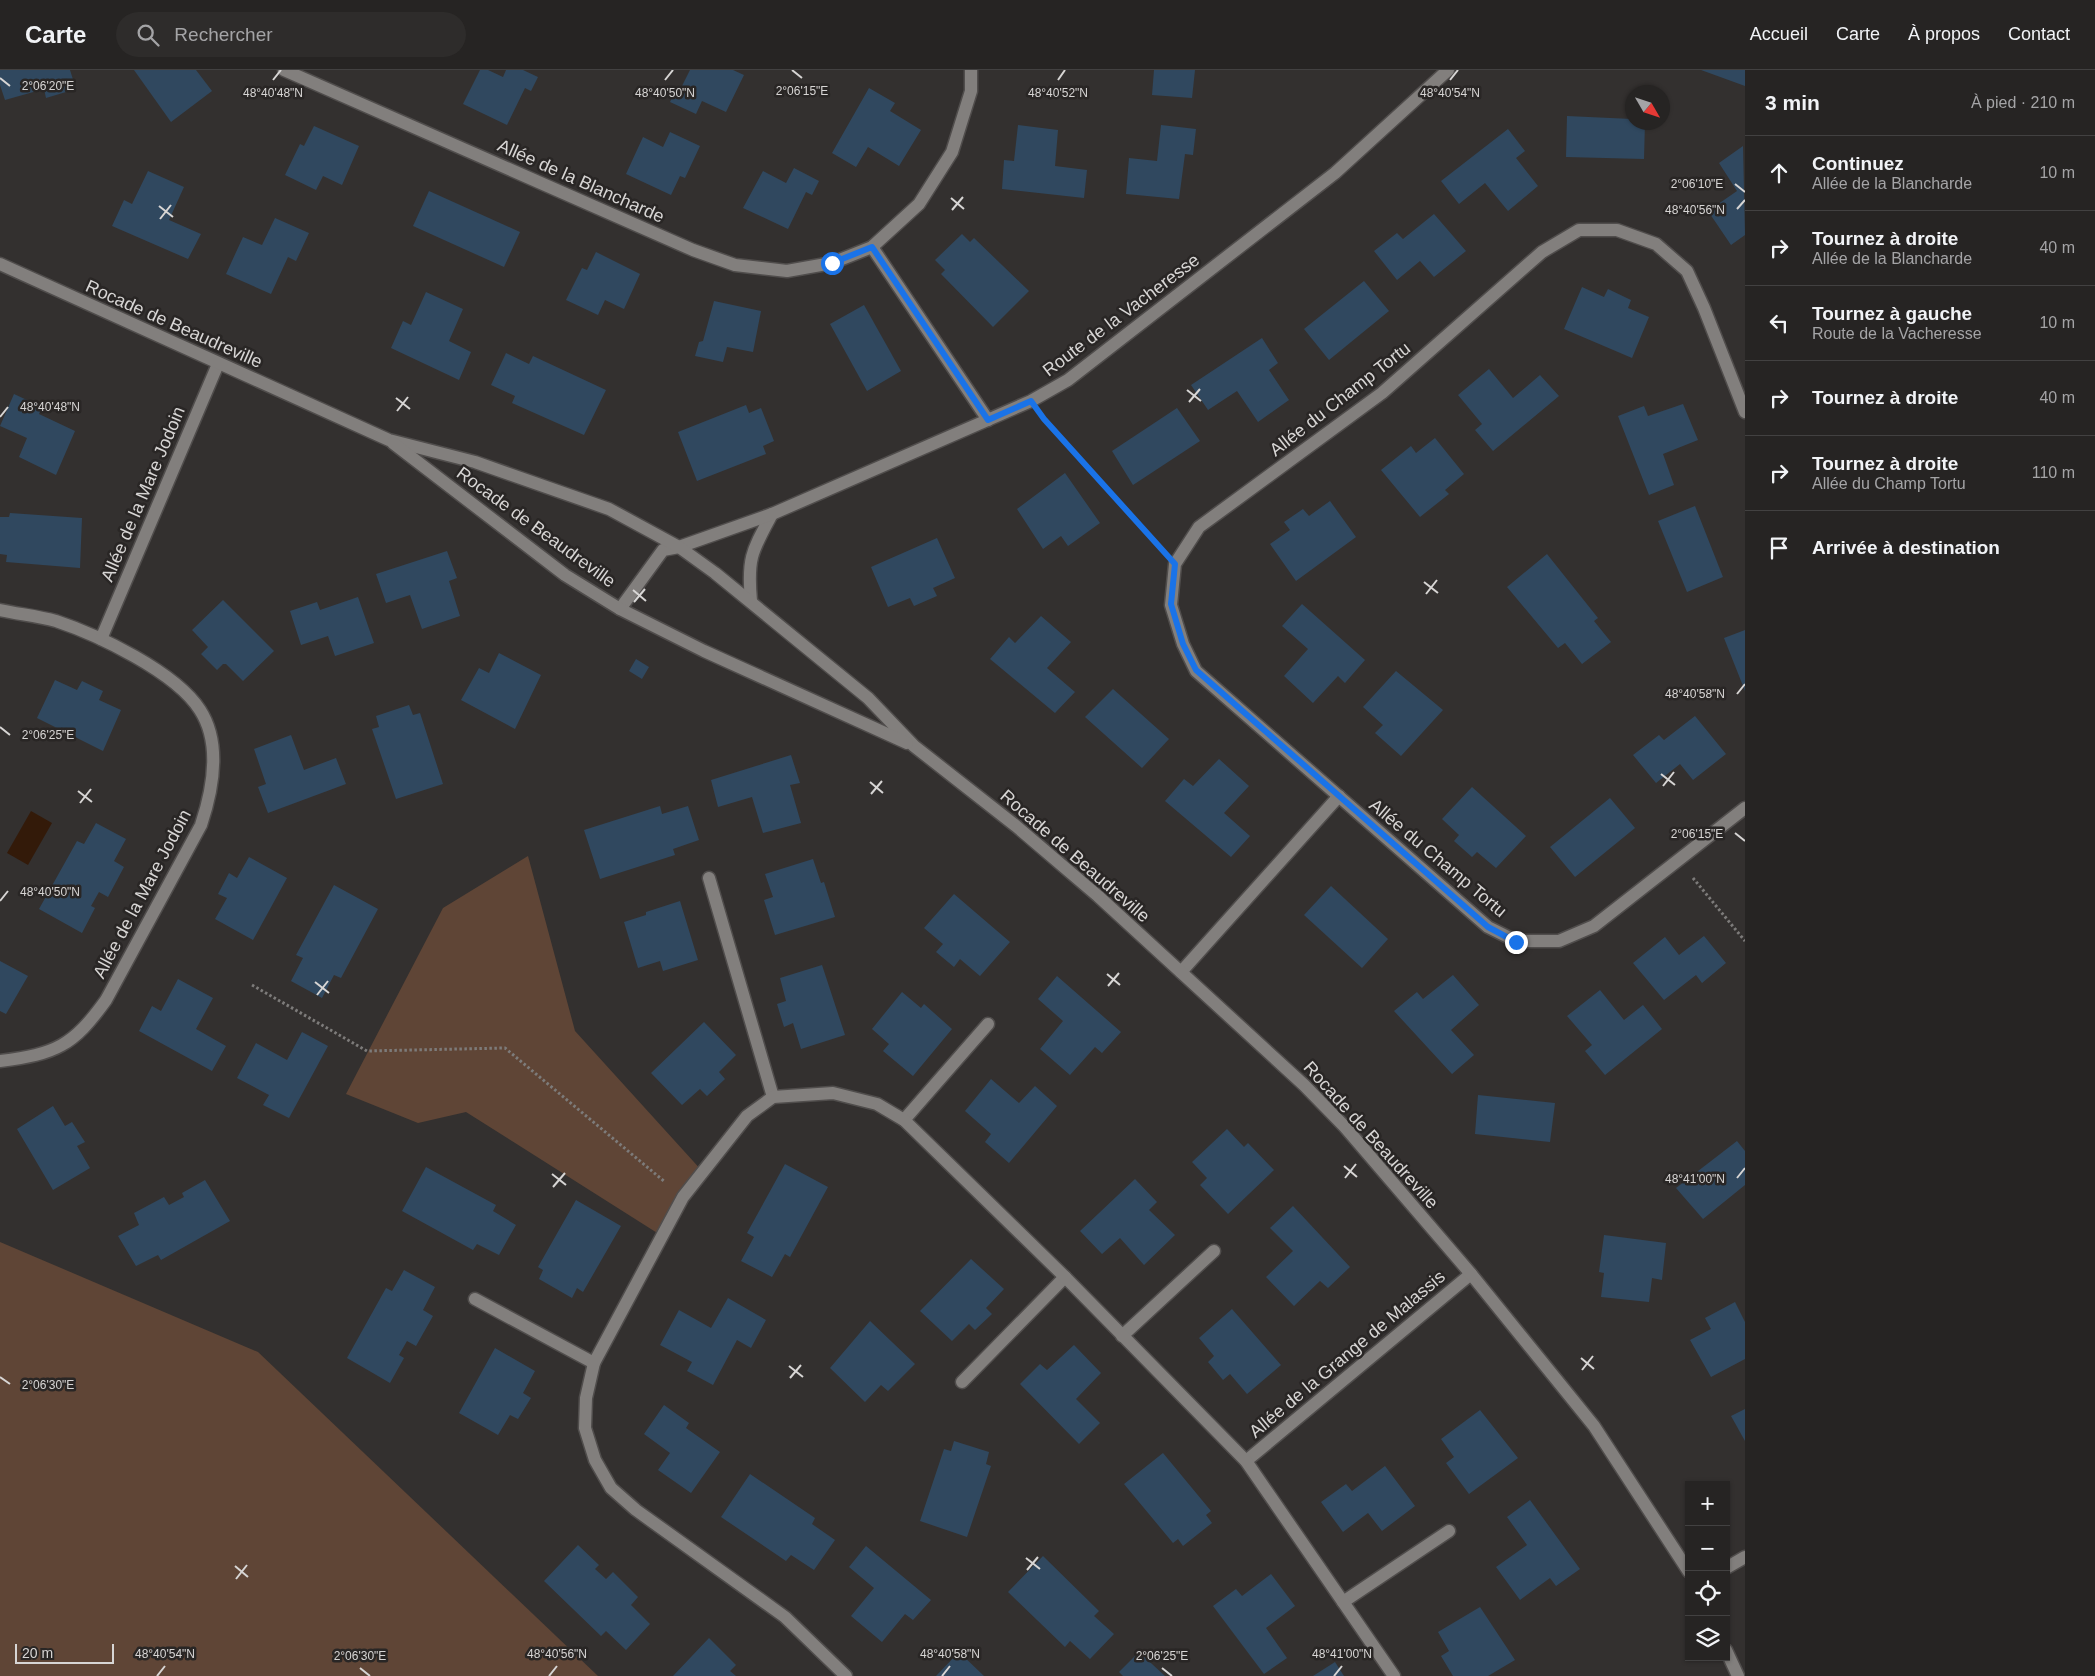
<!DOCTYPE html>
<html lang="fr">
<meta charset="utf-8">
<style>
:root{--surface:#262423;--page:#2e2c2b;--text:#f1f3f6;--muted:#a4a4a6;--line:#424141}
body{margin:0;font-family:Arial,sans-serif;background:var(--page);color:var(--text)}
.controls{position:absolute;right:15px;bottom:15px;display:grid;overflow:hidden;border-radius:0px;box-shadow:0 1px 4px #0004}
.controls button{width:45px;height:45px;display:grid;place-items:center;padding:0;border:0;border-bottom:1px solid var(--line);background:var(--surface);color:var(--text);font:25px sans-serif}
.compass{position:absolute;left:1625px;top:15px;width:45px;height:45px;border-radius:50%;background:var(--surface);box-shadow:0 1px 4px #0004;rotate:129deg}
.scale{position:absolute;left:15px;bottom:12px;width:99px;box-sizing:border-box;padding-left:5px;border:2px solid #d7d5d4;border-top:0;font-size:14px;line-height:18px;white-space:nowrap;color:#d7d5d4;-webkit-text-stroke:4px #292625;paint-order:stroke}
.stop{position:absolute;width:15px;height:15px;margin:-11px;border:4px solid #1a73e8;border-radius:50%;background:#fff}
.stop.end{background:#1a73e8;border-color:#fff;box-shadow:0 1px 5px #0008}
.list{margin:0;padding:0;list-style:none}
h2{display:flex;justify-content:space-between;align-items:center;height:65px;margin:0;padding:0 20px;font-size:21px}
h2 small{font-size:16px;font-weight:400;color:var(--muted)}
.list li{display:grid;grid-template-columns:32px 1fr auto;gap:15px;align-items:center;box-sizing:border-box;height:75px;padding:0 20px;border-top:1px solid var(--line)}
.list b{display:block;font-size:19px;white-space:nowrap}
.list p{margin:0;font-size:16px;white-space:nowrap;color:var(--muted)}
.list em{font-size:16px;font-style:normal;color:var(--muted)}
.icon{flex:none;width:28px;height:28px;fill:none;stroke:currentColor;stroke-width:2;stroke-linecap:round;stroke-linejoin:round}
.map{position:relative;flex:none;width:1745px;height:1606px;overflow:hidden}
header{display:flex;align-items:center;gap:30px;box-sizing:border-box;height:70px;padding:0 25px;background:var(--surface);border-bottom:1px solid var(--line)}
header strong{font-size:24px}
nav{display:flex;gap:28px;margin-inline-start:auto;font-size:18px}
.search{width:350px;height:45px;background:var(--page);display:flex;align-items:center;gap:12px;box-sizing:border-box;padding:0 18px;border-radius:28px;color:var(--muted);font-size:19px}
main{display:flex}
aside{flex:1;background:var(--surface)}
.map>svg:first-child{display:block}
.green{fill:#5f4536}
.water{fill:#331a09}
.building{fill:#30485f}
.lines{fill:none;stroke-linecap:round;stroke-linejoin:round}
.minor-casing{stroke:#504d4c;stroke-width:15}
.tertiary-casing{stroke:#504d4c;stroke-width:15}
.path{stroke:#7d7b7a;stroke-width:3;stroke-dasharray:2.5 2.5;stroke-linecap:butt}
.minor{stroke:#827f7d;stroke-width:12}
.tertiary{stroke:#827f7d;stroke-width:12}
.route{stroke:#1a73e8;stroke-width:6}
.ticks{fill:none;stroke:#d7d5d4;stroke-width:2}
.labels{text-anchor:middle;dominant-baseline:central;stroke-width:5;stroke-linejoin:round;paint-order:stroke}
.street-label{font-size:18px;fill:#d7d5d4;stroke:#292625}
.ticks-label{font-size:12px;text-anchor:middle;fill:#d7d5d4;stroke:#292625;stroke-width:5;stroke-linejoin:round;paint-order:stroke}
</style>
<header>
<strong>Carte</strong>
<div class="search"><svg class="icon" aria-label="search" viewBox="0 0 24 24"><circle cx="10" cy="10" r="6"/><path d="M15 15l6 6"/></svg>Rechercher</div>
<nav><a>Accueil</a><a>Carte</a><a>À propos</a><a>Contact</a></nav>
</header>
<main>
<div class="map">
<svg width="1745" height="1606" viewBox="0 0 1745 1606">
<rect width="100%" height="100%" fill="#33302f"/>
<g class="green">
<polygon points="528,786 575,961 703,1102 662,1166 466,1042 418,1053 346,1024 443,838"/>
<polygon points="0,1172 258,1282 598,1606 0,1606"/>
</g>
<polygon class="water" points="31,741 52,753 28,795 7,783"/>
<g class="building">
<polygon points="0,0 70,0 76,19 46,28 44,19 5,30 0,15"/>
<polygon points="134,0 196,0 212,21 171,52"/>
<polygon points="480,0 488,0 503,7 506,0 523,0 538,7 531,21 525,18 507,55 463,34"/>
<polygon points="690,0 733,0 744,5 726,42 702,31 696,44 670,32 676,19 680,20"/>
<polygon points="1154,0 1195,0 1192,28 1152,25"/>
<polygon points="1701,0 1745,0 1745,16"/>
<polygon points="869,18 895,33 890,41 921,60 899,96 868,77 856,97 832,83"/>
<polygon points="1567,46 1632,49 1632,52 1645,52 1644,89 1566,87"/>
<polygon points="1018,55 1058,60 1055,96 1087,100 1084,128 1002,119 1004,90 1014,91"/>
<polygon points="1161,55 1196,59 1193,85 1185,84 1179,129 1126,124 1129,88 1157,91"/>
<polygon points="314,56 359,76 342,115 323,106 316,120 285,105 300,74 304,76"/>
<polygon points="1508,59 1525,81 1516,88 1538,116 1508,141 1485,113 1459,134 1441,111"/>
<polygon points="670,62 700,76 685,108 680,106 671,125 626,104 643,67 663,77"/>
<polygon points="1743,76 1745,165 1731,175 1708,141 1737,121 1719,93"/>
<polygon points="794,98 819,111 812,125 806,122 788,159 743,138 763,101 786,113"/>
<polygon points="148,101 184,117 169,150 201,164 188,189 112,156 124,130 132,134"/>
<polygon points="429,121 520,162 504,197 413,156"/>
<polygon points="1434,144 1466,181 1434,207 1420,191 1397,210 1374,181 1397,163 1403,169"/>
<polygon points="275,148 309,163 296,191 288,187 271,224 226,204 243,167 262,175"/>
<polygon points="962,164 970,172 974,168 1029,221 993,257 941,204 945,200 935,190"/>
<polygon points="596,182 640,204 624,239 605,230 598,245 566,230 582,198 587,200"/>
<polygon points="1364,211 1389,241 1329,290 1304,259"/>
<polygon points="1582,217 1604,227 1608,219 1631,230 1628,238 1649,247 1632,288 1564,259"/>
<polygon points="426,222 463,239 449,271 471,282 459,310 391,278 403,251 411,255"/>
<polygon points="714,231 761,241 753,282 727,277 723,292 695,286 699,272 703,271"/>
<polygon points="864,235 901,301 867,321 830,254"/>
<polygon points="1262,268 1278,293 1269,300 1289,330 1258,352 1237,321 1208,340 1191,315"/>
<polygon points="506,283 529,294 533,286 606,320 584,365 512,333 515,326 491,315"/>
<polygon points="1489,299 1513,328 1540,305 1559,326 1493,381 1475,360 1482,354 1458,325"/>
<polygon points="14,324 42,337 39,344 75,361 56,405 19,387 27,368 0,356"/>
<polygon points="1683,334 1698,370 1663,384 1674,415 1649,425 1618,346 1644,336 1648,346"/>
<polygon points="746,335 749,343 761,338 774,371 763,376 766,384 697,411 678,362"/>
<polygon points="1177,338 1200,371 1133,415 1112,381"/>
<polygon points="1435,368 1464,404 1445,420 1449,424 1420,447 1381,400 1411,376 1416,383"/>
<polygon points="1065,403 1100,453 1068,476 1061,466 1043,479 1017,439"/>
<polygon points="1330,431 1356,467 1296,511 1270,474 1290,460 1284,452 1303,439 1309,446"/>
<polygon points="1695,436 1723,507 1687,522 1658,451"/>
<polygon points="10,443 82,448 80,498 6,492 7,485 0,484 0,447 9,447"/>
<polygon points="937,468 955,508 933,518 937,526 914,536 910,528 888,537 871,497"/>
<polygon points="447,481 457,508 449,511 460,546 422,559 410,525 386,533 376,504"/>
<polygon points="1547,484 1598,548 1594,551 1611,572 1582,594 1565,573 1558,578 1507,517"/>
<polygon points="358,527 374,573 335,586 328,566 301,575 290,541 317,532 320,540"/>
<polygon points="223,530 274,581 243,611 226,594 223,594 217,600 201,584 208,577 192,560"/>
<polygon points="1302,534 1365,590 1345,613 1338,606 1313,633 1284,606 1308,579 1282,556"/>
<polygon points="1041,546 1071,572 1047,598 1075,622 1055,643 990,589 1009,567 1015,573"/>
<polygon points="1745,560 1745,621 1724,568"/>
<polygon points="499,583 541,605 515,659 461,630 479,598 489,603"/>
<polygon points="636,589 649,597 642,609 629,601"/>
<polygon points="1396,601 1443,640 1401,686 1375,663 1383,655 1363,637"/>
<polygon points="55,610 77,620 82,611 103,621 99,630 121,640 103,681 37,648"/>
<polygon points="1113,619 1169,669 1142,698 1085,647"/>
<polygon points="409,635 413,645 420,643 443,714 396,729 372,659 379,657 376,646"/>
<polygon points="1695,646 1726,684 1693,710 1680,694 1656,713 1633,685 1659,665 1664,670"/>
<polygon points="291,665 304,700 336,688 346,714 268,743 258,717 266,714 254,679"/>
<polygon points="791,685 800,713 790,715 801,753 763,763 752,727 718,737 711,710"/>
<polygon points="1219,689 1249,716 1224,743 1250,766 1231,787 1165,731 1184,709 1193,716"/>
<polygon points="1472,717 1526,766 1496,798 1477,782 1472,787 1454,771 1459,765 1442,749"/>
<polygon points="1610,728 1635,758 1575,807 1550,777"/>
<polygon points="660,736 662,744 688,736 699,770 673,779 675,785 600,809 584,760"/>
<polygon points="96,753 126,769 114,791 124,797 108,827 99,822 91,836 95,838 82,863 39,839 77,771 84,774"/>
<polygon points="249,787 287,808 253,870 215,849 227,828 218,824 229,803 237,808"/>
<polygon points="813,789 821,813 824,812 835,847 775,865 764,830 773,827 765,804"/>
<polygon points="334,815 378,839 341,908 334,905 322,928 291,911 303,888 296,885"/>
<polygon points="1331,816 1388,869 1362,898 1304,845"/>
<polygon points="954,824 1010,872 980,906 960,889 954,897 936,882 943,874 924,858"/>
<polygon points="680,831 698,890 663,901 660,891 638,898 624,852 646,845 646,842"/>
<polygon points="1704,866 1726,893 1702,913 1696,905 1664,930 1633,893 1665,867 1679,885"/>
<polygon points="0,891 28,906 6,944 0,941"/>
<polygon points="822,895 845,965 801,979 793,953 784,957 777,934 786,931 780,908"/>
<polygon points="1453,905 1479,935 1451,960 1474,985 1452,1004 1394,941 1417,922 1423,929"/>
<polygon points="1057,906 1121,962 1102,983 1095,977 1070,1005 1040,979 1063,951 1038,929"/>
<polygon points="178,909 213,928 196,959 226,976 212,1001 139,961 152,936 161,941"/>
<polygon points="1600,920 1624,950 1643,935 1662,959 1605,1005 1585,981 1592,975 1567,946"/>
<polygon points="902,922 921,938 924,934 952,959 913,1006 883,981 889,974 872,959"/>
<polygon points="704,952 736,985 719,1002 725,1009 707,1026 700,1019 682,1035 651,1003"/>
<polygon points="302,962 328,976 289,1048 263,1035 269,1025 237,1008 256,973 287,990"/>
<polygon points="991,1009 1019,1033 1035,1016 1057,1036 1009,1093 985,1072 991,1064 965,1041"/>
<polygon points="1478,1025 1555,1033 1550,1072 1475,1064"/>
<polygon points="53,1036 65,1056 72,1052 85,1072 77,1076 90,1098 53,1120 17,1059"/>
<polygon points="1227,1059 1244,1077 1248,1073 1274,1100 1228,1144 1200,1115 1207,1108 1192,1092"/>
<polygon points="1737,1071 1745,1081 1745,1115 1703,1149 1676,1118"/>
<polygon points="785,1094 828,1117 790,1187 785,1184 772,1207 741,1191 754,1167 747,1163"/>
<polygon points="426,1097 496,1135 493,1141 516,1155 499,1185 477,1174 473,1180 402,1141"/>
<polygon points="1135,1109 1157,1132 1149,1140 1175,1165 1144,1195 1120,1168 1102,1184 1080,1161"/>
<polygon points="205,1110 230,1151 161,1190 158,1185 136,1196 118,1166 139,1155 134,1143 164,1127 169,1135 184,1127 182,1123"/>
<polygon points="576,1130 621,1156 583,1222 577,1218 572,1228 539,1209 543,1200 538,1197"/>
<polygon points="1293,1136 1350,1197 1328,1218 1320,1211 1294,1236 1266,1207 1293,1181 1270,1158"/>
<polygon points="1604,1165 1666,1173 1662,1210 1652,1208 1649,1232 1601,1227 1604,1203 1599,1202"/>
<polygon points="971,1189 1004,1219 986,1238 992,1244 975,1260 969,1254 952,1271 920,1241"/>
<polygon points="404,1200 435,1217 423,1240 433,1246 416,1276 407,1271 399,1285 404,1288 390,1313 347,1288 386,1218 392,1221"/>
<polygon points="728,1228 766,1250 751,1278 737,1270 713,1315 687,1301 692,1292 660,1275 679,1240 711,1258"/>
<polygon points="1735,1232 1745,1252 1745,1289 1711,1307 1690,1270 1711,1259 1705,1248"/>
<polygon points="1232,1239 1281,1295 1247,1324 1230,1304 1223,1310 1208,1292 1214,1286 1199,1268"/>
<polygon points="870,1251 915,1294 888,1321 881,1315 865,1332 830,1298"/>
<polygon points="1074,1275 1101,1303 1076,1329 1100,1353 1079,1374 1020,1314 1040,1294 1047,1300"/>
<polygon points="495,1278 535,1301 523,1323 531,1328 518,1349 510,1345 498,1365 459,1343"/>
<polygon points="664,1335 689,1353 686,1358 720,1382 691,1423 658,1400 670,1383 644,1364"/>
<polygon points="1745,1339 1745,1371 1731,1346"/>
<polygon points="1480,1340 1518,1388 1469,1424 1446,1393 1454,1387 1441,1369"/>
<polygon points="954,1371 989,1382 986,1394 991,1396 967,1467 920,1451 944,1379 951,1381"/>
<polygon points="1163,1383 1211,1441 1206,1445 1212,1453 1183,1476 1178,1469 1173,1473 1124,1414"/>
<polygon points="1385,1396 1415,1436 1382,1461 1368,1443 1343,1462 1321,1432 1346,1414 1352,1421"/>
<polygon points="750,1404 815,1448 812,1454 835,1470 814,1500 791,1485 786,1491 721,1447"/>
<polygon points="1530,1430 1580,1499 1556,1516 1550,1508 1520,1530 1496,1497 1527,1475 1507,1447"/>
<polygon points="578,1475 599,1495 595,1499 606,1509 613,1502 638,1527 631,1535 650,1554 626,1580 606,1561 601,1566 544,1511"/>
<polygon points="866,1476 931,1530 913,1550 905,1544 882,1572 851,1546 874,1518 849,1497"/>
<polygon points="1043,1486 1099,1541 1094,1546 1114,1564 1090,1589 1070,1571 1065,1577 1008,1522"/>
<polygon points="1271,1504 1295,1536 1266,1558 1287,1588 1264,1604 1213,1536 1236,1519 1242,1526"/>
<polygon points="1480,1537 1515,1590 1488,1606 1453,1606 1441,1586 1449,1581 1438,1562"/>
<polygon points="709,1568 736,1595 730,1601 736,1606 673,1606"/>
<polygon points="959,1582 984,1606 936,1606"/>
<polygon points="1139,1582 1165,1606 1123,1606 1119,1602"/>
<polygon points="1335,1592 1344,1606 1313,1606"/>
</g>
<g class="lines">
<defs>
<g id="minor">
<polyline points="284,0 693,180 735,195 787,201 832,193 872,177 919,134 952,82 971,21 971,0"/>
<polyline points="872,177 988,350"/>
<polyline points="1745,342 1704,238 1687,201 1656,174 1617,160 1579,160 1542,182 1382,323 1199,457 1175,494 1171,535 1183,574 1196,601 1488,857 1516,871 1559,871 1594,856 1745,738"/>
<path d="M751 531C747 488 752 481 772 444"/>
<polyline points="620,539 663,480 679,477 772,444 1031,331 1068,310 1335,103 1448,0"/>
<path d="M0 540C18 544 38 546 56 551 98 565 176 602 200 640 222 674 213 719 201 755L106 930C73 976 56 984 0 991"/>
<polyline points="101,569 218,294"/>
<polyline points="709,808 773,1027"/>
<polyline points="1181,902 1339,726"/>
<polyline points="904,1050 988,954"/>
<polyline points="475,1229 594,1293"/>
<polyline points="1122,1266 1214,1181"/>
<polyline points="962,1312 1065,1207"/>
<polyline points="1246,1391 1471,1204"/>
<polyline points="1726,1498 1745,1487"/>
<polyline points="1343,1532 1449,1461"/>
<polyline points="846,1606 785,1547 636,1440 611,1418 595,1390 585,1358 586,1328 594,1293 683,1127 747,1046 773,1027 833,1023 877,1034 904,1050 1065,1207 1246,1391 1394,1606"/>
</g>
<g id="tertiary">
<polyline points="0,194 389,370 475,392 609,439 679,477 715,503 868,628 914,676 1016,756 1098,826 1304,1015 1345,1057 1471,1204 1594,1356 1689,1502"/>
<polyline points="393,373 565,505 620,539 704,581 907,673"/>
<polyline points="1726,1580 1738,1606"/>
</g>
</defs>
<use href="#minor" class="minor-casing"/>
<use href="#tertiary" class="tertiary-casing"/>
<g class="path">
<polyline points="1045,350 1160,477"/>
<polyline points="1693,808 1745,871"/>
<polyline points="252,915 367,981 505,978 665,1112"/>
</g>
<use href="#minor" class="minor"/>
<use href="#tertiary" class="tertiary"/>
</g>
<g class="lines">
<polyline class="route" points="832,193 872,177 988,350 1031,331 1044,349 1175,494 1171,534 1183,574 1196,600 1488,857 1516,872"/>
</g>
<path class="ticks" d="M792 0 802 8M0 8 10 16M273 10 281 0M665 10 673 0M1058 10 1065 0M1450 10 1458 0M1735 114 1745 122M951 128 964 139M159 136 173 147M1737 139 1745 130M952 140 963 127M160 149 171 135M1187 320 1201 331M396 328 410 339M1189 332 1200 319M397 341 408 327M0 347 8 337M1424 512 1438 523M633 520 646 531M1426 524 1437 510M634 532 645 519M1737 624 1745 614M0 657 10 665M1661 704 1675 715M870 712 883 723M1663 716 1674 702M78 721 92 732M871 724 882 711M80 733 91 719M1735 763 1745 771M0 831 8 821M1107 904 1120 915M315 912 329 923M1108 916 1119 903M317 925 328 911M1344 1096 1357 1107M552 1104 566 1115M1345 1108 1356 1094M1737 1108 1745 1098M553 1117 565 1103M1581 1288 1594 1299M789 1296 803 1307M1582 1300 1593 1286M0 1307 10 1314M790 1308 801 1295M1026 1488 1040 1499M235 1496 248 1507M1027 1500 1038 1487M236 1509 247 1495M360 1598 370 1606M1162 1598 1172 1606M157 1606 165 1596M549 1606 557 1596M942 1606 950 1596M1334 1606 1342 1596"/>
<g class="labels">
<g class="street-label">
<text transform="translate(581 111) rotate(24)">Allée de la Blancharde</text>
<text transform="translate(1121 245) rotate(-37)">Route de la Vacheresse</text>
<text transform="translate(174 254) rotate(24)">Rocade de Beaudreville</text>
<text transform="translate(1340 329) rotate(-38)">Allée du Champ Tortu</text>
<text transform="translate(143 424) rotate(-67)">Allée de la Mare Jodoin</text>
<text transform="translate(536 457) rotate(36)">Rocade de Beaudreville</text>
<text transform="translate(1075 786) rotate(41)">Rocade de Beaudreville</text>
<text transform="translate(1438 788) rotate(40)">Allée du Champ Tortu</text>
<text transform="translate(142 824) rotate(-62)">Allée de la Mare Jodoin</text>
<text transform="translate(1371 1065) rotate(48)">Rocade de Beaudreville</text>
<text transform="translate(1347 1284) rotate(-40)">Allée de la Grange de Malassis</text>
</g>
</g>
<g class="ticks-label">
<text x="48" y="20">2°06'20"E</text>
<text x="802" y="25">2°06'15"E</text>
<text x="273" y="27">48°40'48"N</text>
<text x="1058" y="27">48°40'52"N</text>
<text x="1450" y="27">48°40'54"N</text>
<text x="665" y="27">48°40'50"N</text>
<text x="1697" y="118">2°06'10"E</text>
<text x="1695" y="144">48°40'56"N</text>
<text x="50" y="341">48°40'48"N</text>
<text x="1695" y="628">48°40'58"N</text>
<text x="48" y="669">2°06'25"E</text>
<text x="1697" y="768">2°06'15"E</text>
<text x="50" y="826">48°40'50"N</text>
<text x="1695" y="1113">48°41'00"N</text>
<text x="48" y="1319">2°06'30"E</text>
<text x="165" y="1588">48°40'54"N</text>
<text x="557" y="1588">48°40'56"N</text>
<text x="950" y="1588">48°40'58"N</text>
<text x="1342" y="1588">48°41'00"N</text>
<text x="360" y="1590">2°06'30"E</text>
<text x="1162" y="1590">2°06'25"E</text>
</g>
</svg>
<div class="controls">
<button>+</button>
<button>−</button>
<button><svg class="icon" aria-label="locate" viewBox="0 0 24 24"><circle cx="12" cy="12" r="6"/><path d="M12 2v4M12 18v4M2 12h4M18 12h4"/></svg></button>
<button><svg class="icon" aria-label="layers" viewBox="0 0 24 24"><path d="M12 4l9 5-9 5-9-5zM3 14l9 5 9-5"/></svg></button>
</div>
<svg class="compass" viewBox="-18 -18 36 36"><path d="M0-13l5 13h-10z" fill="#e53935"/><path d="M0 13l5-13h-10z" fill="#a4a4a6"/></svg>
<div class="scale">20 m</div>
<div class="stop" style="left:832px;top:193px"></div>
<div class="stop end" style="left:1516px;top:872px"></div>
</div>
<aside>
<h2>3 min<small>À pied · 210 m</small></h2>
<ul class="list">
<li><svg class="icon" aria-label="ahead" viewBox="0 0 24 24"><path d="M12 20V5M6 11l6-6 6 6"/></svg><div><b>Continuez</b><p>Allée de la Blancharde</p></div><em>10 m</em></li>
<li><svg class="icon" aria-label="right" viewBox="0 0 24 24"><path d="M7 20v-9h11M14 6l5 5-5 5"/></svg><div><b>Tournez à droite</b><p>Allée de la Blancharde</p></div><em>40 m</em></li>
<li><svg class="icon" aria-label="left" viewBox="0 0 24 24"><path d="M17 20v-9H6M10 6l-5 5 5 5"/></svg><div><b>Tournez à gauche</b><p>Route de la Vacheresse</p></div><em>10 m</em></li>
<li><svg class="icon" aria-label="right" viewBox="0 0 24 24"><path d="M7 20v-9h11M14 6l5 5-5 5"/></svg><div><b>Tournez à droite</b></div><em>40 m</em></li>
<li><svg class="icon" aria-label="right" viewBox="0 0 24 24"><path d="M7 20v-9h11M14 6l5 5-5 5"/></svg><div><b>Tournez à droite</b><p>Allée du Champ Tortu</p></div><em>110 m</em></li>
<li><svg class="icon" aria-label="arrive" viewBox="0 0 24 24"><path d="M6 21V4h12l-3 4 3 4H6"/></svg><div><b>Arrivée à destination</b></div></li>
</ul>
</aside>
</main>
